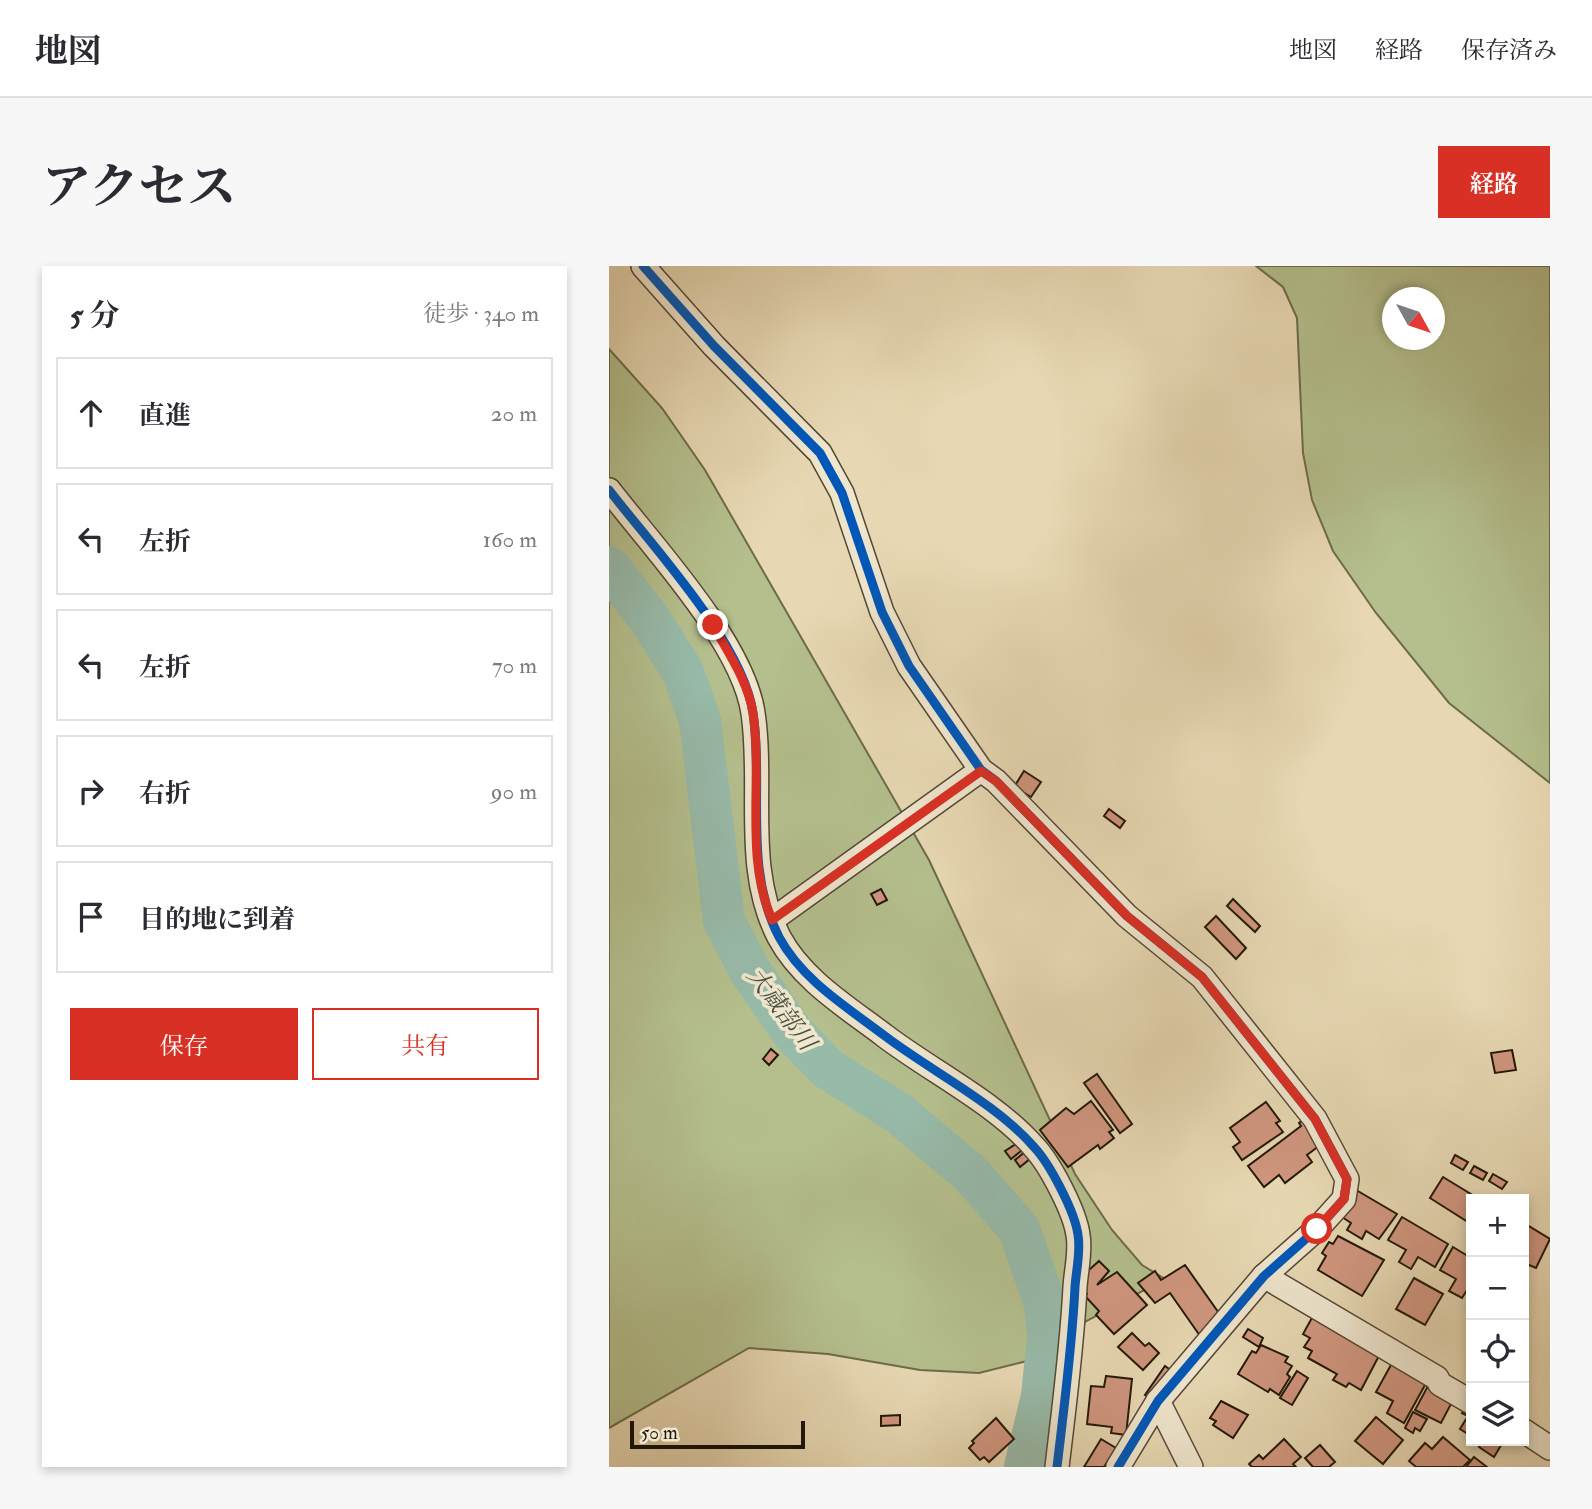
<!DOCTYPE html>
<html lang="ja">
<meta charset="utf-8">
<style>
:root{--surface:#fff;--page:#f7f7f7;--text:#2b2b33;--muted:#7c7c81;--line:#e1e1e2;--accent:#d93025}
body{margin:0;font-family:"IM FELL Double Pica","Noto Serif JP",serif;background:var(--page);color:var(--text)}
.controls{position:absolute;right:21px;bottom:21px;display:grid;overflow:hidden;border-radius:0px;box-shadow:0 4px 10px #0003}
.controls button{width:63px;height:63px;display:grid;place-items:center;padding:0;border:0;border-bottom:2px solid var(--line);background:var(--surface);color:var(--text);font:35px sans-serif}
.compass{position:absolute;left:773px;top:21px;width:63px;height:63px;border-radius:50%;background:var(--surface);box-shadow:0 4px 10px #0003;rotate:130deg}
.scale{position:absolute;left:21px;bottom:18px;width:175px;box-sizing:border-box;padding-left:7px;border:4px solid #231808;border-top:0;font-size:19px;line-height:24px;white-space:nowrap;color:#231808;-webkit-text-stroke:5px #efe6ce;paint-order:stroke}
.stop{position:absolute;width:21px;height:21px;margin:-16px;border:5px solid #d93025;border-radius:50%;background:#fff}
.stop.end{background:#d93025;border-color:#fff;box-shadow:0 2px 7px #0008}
.list{margin:0;padding:0;list-style:none}
h2{display:flex;justify-content:space-between;align-items:center;height:91px;margin:0;padding:0 28px;font-size:30px}
h2 small{font-size:23px;font-weight:400;color:var(--muted)}
.list li{display:grid;grid-template-columns:46px 1fr auto;gap:21px;align-items:center;box-sizing:border-box;height:112px;margin:0 14px 14px;padding:0 14px;border:2px solid var(--line);border-radius:0px}
.list b{display:block;font-size:26px;white-space:nowrap}
.list em{font-size:23px;font-style:normal;color:var(--muted)}
.actions{display:flex;gap:14px;padding:21px 28px}
.actions a{flex:1;padding:16px 0;border:2px solid var(--accent);border-radius:0px;text-align:center;font-size:24px;color:var(--accent)}
.actions .main{background:var(--accent);color:#fff}
.icon{flex:none;width:38px;height:38px;fill:none;stroke:currentColor;stroke-width:2;stroke-linecap:round;stroke-linejoin:round}
.map{position:relative;flex:none;width:941px;height:1201px;overflow:hidden;border-radius:0px}
header{display:flex;align-items:center;gap:42px;box-sizing:border-box;height:98px;padding:0 35px;background:var(--surface);border-bottom:2px solid var(--line)}
header strong{font-size:33px}
nav{display:flex;gap:38px;margin-inline-start:auto;font-size:24px}
.intro{display:flex;align-items:center;justify-content:space-between;box-sizing:border-box;height:168px;padding:0 42px}
h1{margin:0;font-size:49px}
.button{padding:18px 32px;border-radius:0px;background:var(--accent);color:#fff;font-size:24px;font-weight:700}
main{display:flex;gap:42px;padding:0 42px}
aside{flex:1;background:var(--surface);border-radius:0px;box-shadow:0 4px 10px #0003}
.map>svg:first-child{display:block}
.green{fill:#b4bf8d;stroke:#6c6c4a;stroke-width:2;fill-rule:evenodd}
.lines{fill:none;stroke-linecap:round;stroke-linejoin:round}
.river{stroke:#97baa9;stroke-width:42}
.building{fill:#d0967f;stroke:#231808;stroke-width:2}
.minor-casing{stroke:#544833;stroke-width:26}
.minor{stroke:#efe6ce;stroke-width:23}
.cycleway-casing{stroke:#efe6ce;stroke-width:13}
.cycleway{stroke:#0057b8;stroke-width:9}
.route{stroke:#d93025;stroke-width:9}
.labels{text-anchor:middle;dominant-baseline:central;stroke-width:7;stroke-linejoin:round;paint-order:stroke}
.water-label{font-size:24px;font-style:italic;fill:#4c5140;stroke:#efe6ce}
</style>
<header>
<strong>地図</strong>
<nav><a>地図</a><a>経路</a><a>保存済み</a></nav>
</header>
<div class="intro"><h1>アクセス</h1><a class="button">経路</a></div>
<main>
<aside>
<h2>5 分<small>徒歩 · 340 m</small></h2>
<ul class="list">
<li><svg class="icon" aria-label="ahead" viewBox="0 0 24 24"><path d="M12 20V5M6 11l6-6 6 6"/></svg><div><b>直進</b></div><em>20 m</em></li>
<li><svg class="icon" aria-label="left" viewBox="0 0 24 24"><path d="M17 20v-9H6M10 6l-5 5 5 5"/></svg><div><b>左折</b></div><em>160 m</em></li>
<li><svg class="icon" aria-label="left" viewBox="0 0 24 24"><path d="M17 20v-9H6M10 6l-5 5 5 5"/></svg><div><b>左折</b></div><em>70 m</em></li>
<li><svg class="icon" aria-label="right" viewBox="0 0 24 24"><path d="M7 20v-9h11M14 6l5 5-5 5"/></svg><div><b>右折</b></div><em>90 m</em></li>
<li><svg class="icon" aria-label="arrive" viewBox="0 0 24 24"><path d="M6 21V4h12l-3 4 3 4H6"/></svg><div><b>目的地に到着</b></div></li>
</ul>
<div class="actions"><a class="main">保存</a><a>共有</a></div>
</aside>
<div class="map">
<svg width="941" height="1201" viewBox="0 0 941 1201">
<rect width="100%" height="100%" fill="#e7d8b3"/>
<filter id="stains"><feTurbulence type="fractalNoise" baseFrequency=".00286" numOctaves="4"/><feColorMatrix values="0 0 0 0 .2 0 0 0 0 .09 0 0 0 0 .02 0 0 0 .5 -.17"/></filter>
<radialGradient id="worn" r=".72"><stop offset=".6" stop-color="#630" stop-opacity="0"/><stop offset="1" stop-color="#630" stop-opacity=".3"/></radialGradient>
<g class="green">
<path d="M647 0H941V517L840 437 767 347 724 285 703 234 694 187 688 52 674 21ZM783 32H825V74H783Z"/>
<polygon points="0,83 53,142 96,204 320,594 466,908 503,964 533,999 556,1013 457,1066 418,1095 370,1107 311,1104 219,1088 140,1082 0,1162"/>
</g>
<g class="lines">
<polyline class="river" points="0,301 40,352 74,406 91,455 115,655 141,705 184,767 219,803 288,846 362,908 410,963 436,1038 439,1072 433,1130 416,1201"/>
</g>
<g class="building">
<polygon points="415,505 432,516 422,531 405,521"/>
<polygon points="500,543 516,555 511,562 495,550"/>
<polygon points="272,623 278,634 268,639 262,628"/>
<polygon points="624,633 651,660 646,666 618,640"/>
<polygon points="607,650 637,682 627,693 596,661"/>
<polygon points="162,783 169,789 160,799 154,793"/>
<polygon points="903,784 907,804 886,807 882,787"/>
<polygon points="488,808 523,858 511,867 475,817"/>
<polygon points="482,835 504,864 500,866 505,872 491,883 489,879 459,901 431,864 457,842 465,848"/>
<polygon points="657,836 671,855 667,857 674,866 633,894 624,881 631,876 621,862"/>
<polygon points="700,849 710,880 698,889 703,896 676,917 670,909 655,921 639,900 692,860 690,857"/>
<polygon points="413,874 417,881 402,893 396,885"/>
<polygon points="417,885 422,892 411,901 406,894"/>
<polygon points="846,889 859,896 854,904 842,897"/>
<polygon points="865,900 878,907 874,914 861,907"/>
<polygon points="884,908 898,916 893,923 880,915"/>
<polygon points="834,911 870,933 862,933 862,958 821,932"/>
<polygon points="742,921 788,948 770,973 757,965 753,973 738,964 742,957 727,947"/>
<polygon points="793,951 839,978 826,1001 809,991 802,1003 790,996 797,984 779,974"/>
<polygon points="915,957 941,973 927,1002 915,997"/>
<polygon points="729,970 775,994 753,1030 709,1004 717,990 713,987 720,976 724,978"/>
<polygon points="844,981 862,992 862,1023 860,1021 853,1032 840,1025 847,1013 831,1004"/>
<polygon points="490,995 500,1005 488,1019 508,1006 538,1039 505,1068 487,1049 490,1045 476,1030 478,1028 470,1013"/>
<polygon points="576,999 612,1050 596,1077 561,1027 546,1037 529,1017 546,1005 552,1014"/>
<polygon points="805,1012 834,1028 816,1059 787,1043"/>
<polygon points="710,1039 773,1084 752,1124 740,1117 737,1121 724,1114 728,1108 699,1092 703,1085 695,1081 701,1072 694,1068"/>
<polygon points="639,1063 654,1072 650,1081 634,1071"/>
<polygon points="523,1067 536,1080 540,1077 550,1087 534,1104 509,1081"/>
<polygon points="652,1079 679,1091 676,1096 683,1100 678,1108 681,1111 670,1129 661,1123 659,1126 629,1108 643,1085 647,1087"/>
<polygon points="788,1088 827,1099 795,1157 778,1147 784,1135 767,1126"/>
<polygon points="556,1100 574,1113 555,1141 536,1129"/>
<polygon points="688,1105 699,1112 683,1139 671,1132"/>
<polygon points="827,1105 852,1119 832,1157 806,1144"/>
<polygon points="497,1110 523,1113 517,1169 502,1167 503,1161 478,1158 482,1120 495,1121"/>
<polygon points="612,1135 639,1149 624,1172 604,1159 607,1155 601,1152"/>
<polygon points="860,1136 862,1137 862,1170 851,1163 859,1150 853,1147"/>
<polygon points="804,1146 818,1153 811,1165 806,1162 804,1167 796,1162"/>
<polygon points="291,1149 291,1159 272,1160 272,1150"/>
<polygon points="767,1151 794,1174 774,1198 746,1175"/>
<polygon points="387,1152 405,1173 380,1196 375,1191 371,1194 360,1182 365,1177 363,1175"/>
<polygon points="834,1171 861,1194 854,1201 807,1201 800,1195 816,1177 823,1183"/>
<polygon points="492,1173 507,1182 495,1201 475,1201"/>
<polygon points="675,1173 692,1191 684,1198 687,1201 643,1201 640,1198 650,1189 654,1193"/>
<polygon points="869,1175 899,1175 894,1176 885,1191 870,1181 872,1177"/>
<polygon points="711,1179 726,1196 720,1201 704,1201 696,1192"/>
<polygon points="865,1191 878,1201 857,1201"/>
</g>
<g class="lines">
<defs>
<g id="minor">
<polyline points="34,0 105,80 211,187 233,227 273,346 300,400 372,504 387,515 518,650 593,711 706,853 738,913 735,933 708,963 655,1010 549,1135 509,1201"/>
<path d="M0 224C44 281 134 377 144 447 155 521 134 602 170 671 193 714 238 741 276 770 322 805 388 838 425 881 441 898 466 946 469 969 472 985 467 1005 466 1021 463 1082 455 1141 448 1201"/>
<polyline points="163,654 372,504"/>
<polyline points="655,1010 828,1112 831,1118 862,1136"/>
<polyline points="549,1135 582,1201"/>
<polyline points="915,1165 941,1182"/>
</g>
</defs>
<use href="#minor" class="minor-casing"/>
<use href="#minor" class="minor"/>
<defs>
<g id="cycleway">
<polyline points="34,0 105,80 211,187 233,227 273,346 300,400 372,504 387,515 518,650 593,711 706,853 738,913 735,933 708,963 655,1010 549,1135 509,1201"/>
<path d="M0 224C44 281 134 377 144 447 155 521 134 602 170 671 193 714 238 741 276 770 322 805 388 838 425 881 441 898 466 946 469 969 472 985 467 1005 466 1021 463 1082 455 1141 448 1201"/>
</g>
</defs>
<use href="#cycleway" class="cycleway-casing"/>
<use href="#cycleway" class="cycleway"/>
</g>
<g class="lines">
<path class="route" d="M104 359C119 387 139 415 144 447 154 515 135 590 163 654L372 505 387 515 518 650 593 711 706 853 738 913 735 933 708 963"/>
</g>
<g class="labels">
<g class="water-label">
<text transform="translate(172 743) rotate(53)">大蔵部川</text>
</g>
</g>
<rect width="100%" height="100%" filter="url(#stains)"/>
<rect width="100%" height="100%" fill="url(#worn)"/>
</svg>
<div class="controls">
<button>+</button>
<button>−</button>
<button><svg class="icon" aria-label="locate" viewBox="0 0 24 24"><circle cx="12" cy="12" r="6"/><path d="M12 2v4M12 18v4M2 12h4M18 12h4"/></svg></button>
<button><svg class="icon" aria-label="layers" viewBox="0 0 24 24"><path d="M12 4l9 5-9 5-9-5zM3 14l9 5 9-5"/></svg></button>
</div>
<svg class="compass" viewBox="-18 -18 36 36"><path d="M0-13l5 13h-10z" fill="#e53935"/><path d="M0 13l5-13h-10z" fill="#7c7c81"/></svg>
<div class="scale">50 m</div>
<div class="stop" style="left:708px;top:963px"></div>
<div class="stop end" style="left:104px;top:359px"></div>
</div>
</main>
